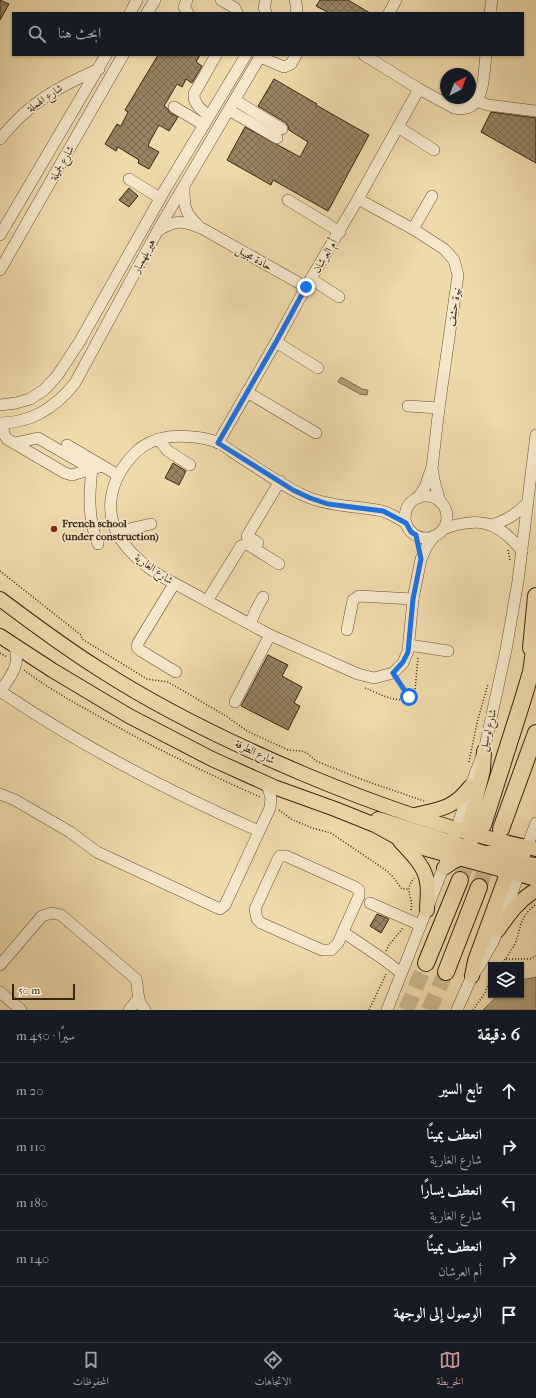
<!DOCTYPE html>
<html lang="ar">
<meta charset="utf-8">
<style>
:root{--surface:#171b24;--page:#242831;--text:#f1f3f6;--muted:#9ea1a6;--line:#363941;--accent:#c59692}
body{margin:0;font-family:"IM FELL French Canon",Amiri,serif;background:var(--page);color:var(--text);direction:rtl}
.controls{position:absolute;right:12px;bottom:12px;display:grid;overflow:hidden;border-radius:0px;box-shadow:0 1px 3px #0004}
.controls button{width:36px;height:36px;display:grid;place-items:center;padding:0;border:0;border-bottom:1px solid var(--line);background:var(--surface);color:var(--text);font:20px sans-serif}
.compass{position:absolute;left:440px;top:68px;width:36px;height:36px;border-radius:50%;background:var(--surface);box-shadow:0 1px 3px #0004;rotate:42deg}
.scale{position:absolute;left:12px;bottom:10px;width:63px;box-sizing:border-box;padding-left:4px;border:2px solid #382511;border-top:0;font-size:11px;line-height:14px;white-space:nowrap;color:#382511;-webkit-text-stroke:3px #f5e7c9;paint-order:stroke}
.stop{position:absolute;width:12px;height:12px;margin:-9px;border:3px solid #1a73e8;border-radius:50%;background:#fff}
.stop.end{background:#1a73e8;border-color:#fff;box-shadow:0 1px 4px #0008}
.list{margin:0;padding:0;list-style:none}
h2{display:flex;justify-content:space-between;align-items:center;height:52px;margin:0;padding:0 16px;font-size:17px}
h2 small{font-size:13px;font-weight:400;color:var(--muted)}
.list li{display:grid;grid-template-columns:26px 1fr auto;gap:12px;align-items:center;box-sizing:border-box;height:56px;padding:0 16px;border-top:1px solid var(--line)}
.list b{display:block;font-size:15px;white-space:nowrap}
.list p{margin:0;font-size:13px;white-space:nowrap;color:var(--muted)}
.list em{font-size:13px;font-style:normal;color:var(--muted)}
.icon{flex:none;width:22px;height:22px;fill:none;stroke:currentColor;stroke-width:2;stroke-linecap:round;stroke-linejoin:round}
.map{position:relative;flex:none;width:536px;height:1010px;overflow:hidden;direction:ltr}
.search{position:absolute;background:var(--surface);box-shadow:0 1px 3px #0004;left:12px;right:12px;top:12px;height:44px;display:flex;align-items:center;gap:10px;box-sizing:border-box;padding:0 14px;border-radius:0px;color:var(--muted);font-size:15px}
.sheet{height:332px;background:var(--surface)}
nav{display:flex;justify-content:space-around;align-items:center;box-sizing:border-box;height:56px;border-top:1px solid var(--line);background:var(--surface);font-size:11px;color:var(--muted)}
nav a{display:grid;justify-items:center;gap:2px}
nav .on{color:var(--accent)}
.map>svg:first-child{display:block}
.water{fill:#b19c77;stroke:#816c4e}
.building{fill:url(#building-cross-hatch);stroke:#382511}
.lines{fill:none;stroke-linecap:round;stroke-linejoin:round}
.highway-tunnel{stroke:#cab68d;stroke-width:16;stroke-dasharray:16 8;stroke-linecap:butt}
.minor-casing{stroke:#665238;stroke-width:12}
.major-casing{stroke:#382511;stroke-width:16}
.highway-casing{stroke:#382511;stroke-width:18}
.path{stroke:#382511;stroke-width:1.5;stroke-dasharray:1 2;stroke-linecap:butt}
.minor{stroke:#f5e7c9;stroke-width:11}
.major{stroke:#efdaac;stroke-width:14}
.highway{stroke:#efdaac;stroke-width:16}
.route{stroke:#1a73e8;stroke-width:5}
.poi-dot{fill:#8f2418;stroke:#f5e7c9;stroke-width:1.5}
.labels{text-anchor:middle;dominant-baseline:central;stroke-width:3.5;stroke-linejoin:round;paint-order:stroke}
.street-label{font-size:11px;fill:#382511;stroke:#f5e7c9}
.poi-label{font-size:11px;font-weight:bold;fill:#382511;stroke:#f5e7c9;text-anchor:start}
</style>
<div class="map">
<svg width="536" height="1010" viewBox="0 0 536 1010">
<defs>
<pattern id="building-cross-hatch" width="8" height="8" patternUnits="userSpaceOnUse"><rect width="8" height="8" fill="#978362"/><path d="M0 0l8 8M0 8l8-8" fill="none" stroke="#7c6b4f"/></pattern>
</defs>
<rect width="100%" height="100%" fill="#efdaac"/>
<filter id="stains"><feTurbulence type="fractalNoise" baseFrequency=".005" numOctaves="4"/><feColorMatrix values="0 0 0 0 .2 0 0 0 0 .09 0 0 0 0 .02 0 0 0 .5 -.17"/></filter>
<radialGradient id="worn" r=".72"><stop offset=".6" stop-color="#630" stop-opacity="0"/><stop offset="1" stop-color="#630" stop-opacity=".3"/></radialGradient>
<g class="water">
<polygon points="341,377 362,389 368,390 367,395 360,394 338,382"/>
<polygon points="536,977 536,1010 483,1010 498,995 521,995 521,980"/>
</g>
<g class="building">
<polygon points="0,0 9,4 0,20"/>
<polygon points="320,0 348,0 370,13 329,13 316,6"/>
<polygon points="158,55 200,55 196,62 202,66 192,83 186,79 182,87 177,84 164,106 167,108 170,113 178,117 169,131 159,125 150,141 148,146 159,152 149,169 138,163 139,160 118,147 116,151 105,144 117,124 120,126 122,124 128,112 125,110"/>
<polygon points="274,79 317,104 316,105 369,135 328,211 273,180 271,185 227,160 245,127 300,157 308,142 289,130 288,126 286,123 258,106"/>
<polygon points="491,112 536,118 536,163 481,132"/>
<polygon points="129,188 138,196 129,207 119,200"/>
<polygon points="173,463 186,471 179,485 165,478"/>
<polygon points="268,655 288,665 282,676 302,687 294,703 300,706 288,730 241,706"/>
<polygon points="377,914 389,919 381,933 370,926"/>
</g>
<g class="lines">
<g class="highway-tunnel">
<polyline points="460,880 474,847"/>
<polyline points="479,887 492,853"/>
<polyline points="406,1010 426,963"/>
<polyline points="429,1010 446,972"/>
</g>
<defs>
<g id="minor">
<polyline points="187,0 184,7 188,13"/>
<polyline points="221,0 235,8 237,13"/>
<polyline points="295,0 297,8 296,13"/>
<polyline points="130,13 137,0"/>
<polyline points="147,13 155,0"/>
<polyline points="266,13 264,7 266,0"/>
<polyline points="389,13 396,0"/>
<polyline points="490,13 492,0"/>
<path d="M364 55 419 89 454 108C486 114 483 77 486 55"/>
<polyline points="260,57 284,67 291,64 296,55"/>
<polyline points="235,100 282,129"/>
<polyline points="476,101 488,105 536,111"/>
<polyline points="174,107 204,125"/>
<polyline points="229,110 277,138"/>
<path d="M209 116C202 110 193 104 194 94L216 55"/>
<polyline points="398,127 434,150"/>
<path d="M0 139C30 102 56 88 99 69"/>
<polyline points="129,179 160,198"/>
<path d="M184 187C184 205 184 213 198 225"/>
<polyline points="358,199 413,229 444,249 454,260 458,275 439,408 432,468 434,480 440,502"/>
<polyline points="288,200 340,232"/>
<polyline points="413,229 432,196"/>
<path d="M159 230C177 219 184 221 203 229L306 287"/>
<polyline points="0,235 106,55"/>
<polyline points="0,270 123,55"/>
<polyline points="311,279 339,297"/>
<polyline points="276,342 318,368"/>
<polyline points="247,392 316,433"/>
<polyline points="0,405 16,403 30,399 44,390 57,376 80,341 166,188 246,55"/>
<polyline points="408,406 439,408"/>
<path d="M0 423C31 423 56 407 75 383L158 230 261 55"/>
<polyline points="2,423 4,434 7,439 65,473 72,475 102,466"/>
<polyline points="158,439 168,451 190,465"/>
<path d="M15 443 38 438 92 469C89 495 88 519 98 544"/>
<polyline points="218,443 276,342 306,287 358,199 419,89"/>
<polyline points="67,445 118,475"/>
<circle cx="426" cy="517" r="21"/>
<polyline points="418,498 425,487 431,470"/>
<path d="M406 523C399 519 390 513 382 511 358 506 333 507 310 498 286 489 260 469 237 455 231 451 225 446 219 443 206 437 182 435 168 437 156 439 145 443 136 452 123 465 113 481 111 500 107 534 133 558 159 575L270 635 358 674 374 678 393 673 403 663 408 651 413 599 421 559 427 546 434 536"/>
<path d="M492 525C507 520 517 514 528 502"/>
<path d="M443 529C479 516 498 521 522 551"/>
<polyline points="116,532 151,524"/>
<polyline points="258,543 247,536 280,481"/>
<polyline points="174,584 138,643 137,647 141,651 176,672"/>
<polyline points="207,601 241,546 247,544 279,564"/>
<polyline points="250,624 256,610 263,597"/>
<polyline points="347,630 353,600 359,596 413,599"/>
<polyline points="409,645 448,651"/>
<path d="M0 691C83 747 167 791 259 831"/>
<path d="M0 692C10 677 22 664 14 645"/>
<polyline points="235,702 270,635"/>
<polyline points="0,794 15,800 70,832 97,852 220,909 225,905 270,808 271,798 267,784"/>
<polyline points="454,837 470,787 484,751 506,650 518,581 536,435"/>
<polygon points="280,856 286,856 355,887 359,890 359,896 338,943 331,950 322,950 261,923 257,919 255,909 278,859"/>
<polyline points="370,903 420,925"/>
<polyline points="343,932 383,959 401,973"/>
<path d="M0 965 42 916 52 913 61 915 136 979C139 990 136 1001 145 1010"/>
<polyline points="0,992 21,1010"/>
<polyline points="129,1010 138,999"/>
<polyline points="387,1010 446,861"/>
<polyline points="457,1010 472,976 478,968 493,942 512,894 527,847 536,823"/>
</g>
<g id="major">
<path d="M0 599C32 623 64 647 99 669 164 711 235 745 306 775 380 806 457 833 536 849"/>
<polyline points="0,636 52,670 129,716 212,759 274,787 335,809 375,825 406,842 430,850 536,879"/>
<path d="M415 815C440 809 453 809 470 787"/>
<polyline points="378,819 484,853 506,853 525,848"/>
<path d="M400 841C411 853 425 866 427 882 429 891 427 901 427 910"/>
<polyline points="471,841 469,826 483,770 484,751"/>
<polyline points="497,860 536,865"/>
<polyline points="444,868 454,861 464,857"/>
<path d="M498 930C509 914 519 900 536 890"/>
<polyline points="472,976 475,961 505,879 506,871 504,862"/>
</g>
<g id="highway">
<polyline points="531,648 536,596"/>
<polyline points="483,825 523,699 531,672 536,637"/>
<polyline points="501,829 536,733"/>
<polyline points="426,963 460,880"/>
<polyline points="446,972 479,887"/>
</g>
</defs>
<use href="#minor" class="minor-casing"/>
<use href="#major" class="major-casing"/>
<use href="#highway" class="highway-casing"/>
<g class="path">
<polyline points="508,550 510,560"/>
<polyline points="0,571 81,635 82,639 147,679 168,682 226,716 247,731 288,750 301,751 307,753 316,761 363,780 424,801"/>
<polyline points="0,653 7,657"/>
<path d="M24 670C50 690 79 705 107 721 157 749 208 774 260 797"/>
<polyline points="398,680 409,697"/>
<path d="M365 688C381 694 403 709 415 691L418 657"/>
<polyline points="469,762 477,723 488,684"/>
<polyline points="279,810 291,819 312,828 331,833 387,871 393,877 402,889 408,889"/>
<path d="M411 910C414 897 403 892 414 878"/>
<polyline points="386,951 389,945 403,928"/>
<polyline points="506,959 530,959 536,956"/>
<path d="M501 965C506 958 511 951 515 944 522 926 518 919 535 905L534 904"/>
<polyline points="369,1010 386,974"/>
<polyline points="473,1010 485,993 491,977"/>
</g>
<use href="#minor" class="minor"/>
<use href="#major" class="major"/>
<use href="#highway" class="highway"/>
</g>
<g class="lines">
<polyline class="route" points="306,287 276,342 218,443 293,490 310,498 328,504 383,511 406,523 411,532 416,535 421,559 413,599 408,652 403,662 393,673 409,697"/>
</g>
<circle class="poi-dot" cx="54" cy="529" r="4"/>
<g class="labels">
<g class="street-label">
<text transform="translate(45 98) rotate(-34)">شارع الهملة</text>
<text transform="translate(62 163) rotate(-60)">شارع لجميلة</text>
<text transform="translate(144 256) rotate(-62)">هير بلهمبار</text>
<text transform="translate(325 256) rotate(-59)">أم العرشان</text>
<text transform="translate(254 258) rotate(29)">حادة مجيبل</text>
<text transform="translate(454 307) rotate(-82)">نيوة حشف</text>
<text transform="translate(154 569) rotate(35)">شارع الغارية</text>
<text transform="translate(488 730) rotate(-76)">شارع لوسيل</text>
<text transform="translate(255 752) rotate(25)">شارع الطرفة</text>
</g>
<g class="poi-label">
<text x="62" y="523">French school<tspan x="62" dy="13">(under construction)</tspan></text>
</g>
</g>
<rect width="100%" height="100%" filter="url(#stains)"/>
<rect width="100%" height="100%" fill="url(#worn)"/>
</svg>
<div class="controls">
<button><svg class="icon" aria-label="layers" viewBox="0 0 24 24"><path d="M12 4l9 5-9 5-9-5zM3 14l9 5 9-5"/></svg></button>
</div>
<svg class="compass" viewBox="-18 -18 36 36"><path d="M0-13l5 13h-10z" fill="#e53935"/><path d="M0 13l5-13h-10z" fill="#9ea1a6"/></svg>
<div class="scale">50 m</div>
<div class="stop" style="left:409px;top:697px"></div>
<div class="stop end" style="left:306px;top:287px"></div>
<div class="search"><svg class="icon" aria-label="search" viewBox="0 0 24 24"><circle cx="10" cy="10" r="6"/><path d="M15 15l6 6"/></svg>ابحث هنا</div>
</div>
<section class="sheet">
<h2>6 دقيقة<small>سيرًا · 450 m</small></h2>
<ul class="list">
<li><svg class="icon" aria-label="ahead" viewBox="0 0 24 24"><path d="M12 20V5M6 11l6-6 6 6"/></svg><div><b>تابع السير</b></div><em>20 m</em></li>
<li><svg class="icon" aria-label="right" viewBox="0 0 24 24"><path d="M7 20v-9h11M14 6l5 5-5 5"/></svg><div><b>انعطف يمينًا</b><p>شارع الغارية</p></div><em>110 m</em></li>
<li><svg class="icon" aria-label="left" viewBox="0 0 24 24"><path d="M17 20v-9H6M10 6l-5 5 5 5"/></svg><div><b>انعطف يسارًا</b><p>شارع الغارية</p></div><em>180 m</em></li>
<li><svg class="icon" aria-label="right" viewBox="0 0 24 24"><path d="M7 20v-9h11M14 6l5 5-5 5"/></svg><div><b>انعطف يمينًا</b><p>أم العرشان</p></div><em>140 m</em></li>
<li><svg class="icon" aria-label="arrive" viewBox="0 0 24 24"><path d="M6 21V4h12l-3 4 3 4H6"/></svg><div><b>الوصول إلى الوجهة</b></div></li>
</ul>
</section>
<nav>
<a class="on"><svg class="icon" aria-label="map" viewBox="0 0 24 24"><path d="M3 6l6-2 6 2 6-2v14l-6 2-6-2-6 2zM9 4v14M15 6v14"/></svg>الخريطة</a>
<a><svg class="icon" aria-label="directions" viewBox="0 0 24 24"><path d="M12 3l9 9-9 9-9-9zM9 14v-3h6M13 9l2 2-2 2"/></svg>الاتجاهات</a>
<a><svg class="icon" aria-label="saved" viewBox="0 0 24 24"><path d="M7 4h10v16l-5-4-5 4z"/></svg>المحفوظات</a>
</nav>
